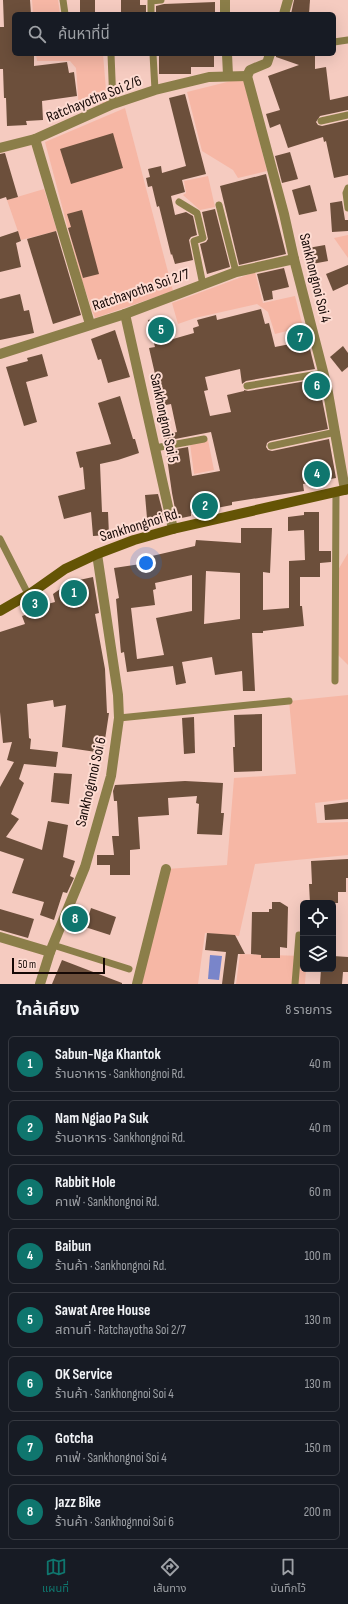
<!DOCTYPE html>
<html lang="th">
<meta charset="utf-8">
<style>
:root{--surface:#171b24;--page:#20242c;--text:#f1f3f6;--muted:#9ea1a6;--line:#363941;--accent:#0f766e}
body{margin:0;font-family:"Sofia Sans Condensed","Noto Sans Thai",sans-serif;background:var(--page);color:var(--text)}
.controls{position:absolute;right:12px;bottom:12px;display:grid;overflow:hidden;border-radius:6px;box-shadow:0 4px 16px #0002}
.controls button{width:36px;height:36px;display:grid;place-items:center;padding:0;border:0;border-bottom:1px solid var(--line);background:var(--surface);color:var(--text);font:20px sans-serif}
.scale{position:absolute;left:12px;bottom:10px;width:93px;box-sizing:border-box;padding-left:4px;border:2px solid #150805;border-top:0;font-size:11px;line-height:14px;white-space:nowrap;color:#150805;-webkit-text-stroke:3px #fddbd1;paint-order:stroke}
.you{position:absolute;left:146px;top:563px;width:14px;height:14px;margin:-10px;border:3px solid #fff;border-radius:50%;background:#1a73e8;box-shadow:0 0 0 6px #1a73e833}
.badge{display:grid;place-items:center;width:26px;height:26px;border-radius:50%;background:var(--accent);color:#fff;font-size:13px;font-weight:700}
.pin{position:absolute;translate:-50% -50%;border:2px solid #fff;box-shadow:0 1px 4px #0006}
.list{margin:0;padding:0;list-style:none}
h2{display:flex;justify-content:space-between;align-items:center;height:52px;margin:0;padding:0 16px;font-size:17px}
h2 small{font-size:13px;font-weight:400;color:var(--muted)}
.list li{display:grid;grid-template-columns:26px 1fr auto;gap:12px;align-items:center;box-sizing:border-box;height:56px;margin:0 8px 8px;padding:0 8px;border:1px solid var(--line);border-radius:6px}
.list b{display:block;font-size:15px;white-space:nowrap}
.list p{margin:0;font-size:13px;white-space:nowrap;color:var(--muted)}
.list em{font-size:13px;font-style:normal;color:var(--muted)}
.icon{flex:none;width:22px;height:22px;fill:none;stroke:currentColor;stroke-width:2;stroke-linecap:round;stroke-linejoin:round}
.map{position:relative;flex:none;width:348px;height:984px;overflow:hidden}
.search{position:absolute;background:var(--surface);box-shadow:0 4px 16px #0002;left:12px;right:12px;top:12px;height:44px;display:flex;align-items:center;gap:10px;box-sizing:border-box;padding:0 14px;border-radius:6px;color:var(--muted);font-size:15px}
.sheet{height:564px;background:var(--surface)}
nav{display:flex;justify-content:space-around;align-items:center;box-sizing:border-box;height:56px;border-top:1px solid var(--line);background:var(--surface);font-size:11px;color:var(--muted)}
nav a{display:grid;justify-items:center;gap:2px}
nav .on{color:var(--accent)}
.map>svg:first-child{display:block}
.green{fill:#f6b7a5}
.water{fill:#7985ca}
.building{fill:#6c4f3b;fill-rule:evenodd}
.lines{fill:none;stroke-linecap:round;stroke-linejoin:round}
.lane{stroke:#8b7e49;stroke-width:7}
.street{stroke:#8b7e49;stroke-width:10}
.secondary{stroke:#645405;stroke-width:10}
.labels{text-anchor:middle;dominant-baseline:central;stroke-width:4;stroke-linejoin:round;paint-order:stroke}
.street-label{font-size:15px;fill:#150805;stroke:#fddbd1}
</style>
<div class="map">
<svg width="348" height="984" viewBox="0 0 348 984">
<rect width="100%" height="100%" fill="#f5cbc0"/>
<g class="green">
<polygon points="32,0 58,0 60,14 33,14"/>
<polygon points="36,54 103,54 107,102 79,109 76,68 70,61 37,61"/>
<polygon points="243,78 267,171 238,178 233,170 202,151 187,92"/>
<polygon points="125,108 173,291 95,318 81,278 45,142"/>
<polygon points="208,176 215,207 200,210 183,195 186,193 184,181"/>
<polygon points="44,189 57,231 21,240 7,200"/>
<polygon points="348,235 348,258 334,238"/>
<polygon points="255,272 263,303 295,296 303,327 275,334 268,312 257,304 195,318 178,324 172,303"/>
<polygon points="208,440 214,470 194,474 190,444"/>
<polygon points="348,553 348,665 335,652 335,575"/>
<polygon points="348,695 348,799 315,803 317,823 348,822 348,855 255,864 239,936 205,933 198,984 137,984 166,869 227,865 234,778 296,774 289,701"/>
<polygon points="240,954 303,956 303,969 306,969 305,984 236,984"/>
</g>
<polygon class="water" points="210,955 222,956 219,980 208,979"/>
<g class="building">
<polygon points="3,0 30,0 31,14 14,14 14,54 34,54 34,66 67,62 69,73 74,72 77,96 42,101 43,120 26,121 27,125 7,126 6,98 4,98 3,69 0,69 0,27 4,27"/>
<rect x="80" y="0" width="15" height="14"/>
<polygon points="121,0 140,0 140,5 146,5 146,14 121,14"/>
<polygon points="294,0 310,0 309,14 291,14"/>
<polygon points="215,2 215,14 156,14 156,6 164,4"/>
<polygon points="159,54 214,54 214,67 191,67 191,74 159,74"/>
<polygon points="276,54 315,54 315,69 326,67 330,100 348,96 348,110 320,116 316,122 318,125 322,126 348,120 348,175 334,178 326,141 324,142 323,137 288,148 280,124 270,128 266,114 280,110 268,76 299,65 276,57"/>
<polygon points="185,94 206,174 182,180 185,192 171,196 175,215 186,212 193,216 197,235 191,237 189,240 193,260 175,264 172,254 171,255 159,206 157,207 152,186 148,187 146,178 150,177 148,169 161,166 162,173 186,166 169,98"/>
<polygon points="113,133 123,168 71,184 60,149"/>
<polygon points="290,152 298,179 282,183 275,156"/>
<polygon points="5,153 18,197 7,200 6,197 0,199 0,154"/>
<polygon points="266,174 286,254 239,265 220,186"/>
<polygon points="310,185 317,211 299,215 292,190"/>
<polygon points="342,201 345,220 348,220 348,231 332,232 330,203"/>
<polygon points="215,209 230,267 207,274 200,244 206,242 208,239 202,212"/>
<polygon points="82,210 99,274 83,278 68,228 71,227 67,214"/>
<polygon points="18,231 21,241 16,243 21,267 0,272 0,237"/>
<polygon points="56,231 81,315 53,324 27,239"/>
<polygon points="325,245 328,261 312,264 308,248"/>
<polygon points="348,265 348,284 333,291 326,274"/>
<polygon points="284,268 289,287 272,291 273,299 264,301 257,274"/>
<polygon points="20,294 24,311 29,310 34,333 0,340 0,299"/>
<polygon points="261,309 265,324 269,323 275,347 295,343 293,334 304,330 308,345 309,345 315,369 246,381 242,384 240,369 205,377 208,390 204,391 210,416 231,412 227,395 244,391 244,390 248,391 318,379 328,429 270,441 267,443 266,447 268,450 272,451 329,439 336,478 303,484 304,491 232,502 232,505 191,513 191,516 177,519 172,493 166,451 188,447 192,476 220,471 211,432 165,441 163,435 177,432 171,404 161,406 158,393 153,394 150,375 155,374 149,348 155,347 148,320 167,316 173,339 194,333 193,328 199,326 197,320 216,315 217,320"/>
<polygon points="115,330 130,377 108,383 101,359 98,360 91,339"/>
<polygon points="343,346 348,353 348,367 342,372 330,357"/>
<polygon points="42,354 48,376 26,382 37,422 24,426 6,367 28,361 27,358"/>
<polygon points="120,396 133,439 135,439 139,453 118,460 100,464 102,512 108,512 109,535 93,536 91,512 64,519 58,496 85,489 83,467 80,468 76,452 111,444 98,403"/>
<polygon points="158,494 164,517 147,518 145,495"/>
<path d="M304 512H319V551H331V562L320 563V577H300V606H302L304 626 263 631V633H252L255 691H243L242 671 215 675 212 657 182 662 186 683 176 685 173 666 127 672 124 652 121 653 116 599 119 598 114 568 154 562 152 556 195 546 196 540 241 543V528H272L270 573 263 572V610L289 608V561L305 560 304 530 288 531V517L304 515ZM206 571 240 573V619L204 624ZM192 575V611L156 618 164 655 137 659 131 608 155 605 153 590 156 589 155 583Z"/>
<polygon points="93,577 99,613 95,614 105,669 107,713 109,713 103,753 62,747 66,705 54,707 53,700 27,704 29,738 31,739 30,749 58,752 56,767 24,764 19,779 24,783 11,814 19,819 6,837 42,850 48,821 68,825 63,857 75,861 70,876 74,878 67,893 63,892 54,920 40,915 44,902 12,893 24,859 0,851 0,787 14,762 7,760 12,742 3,743 0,712 0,632 25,624 22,616 34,612 33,608 55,602 53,594 70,582"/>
<polygon points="262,714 262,771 234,772 233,747 235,747 234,715"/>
<polygon points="194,717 195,753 184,754 182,718"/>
<polygon points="54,773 72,774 69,804 51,802"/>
<polygon points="185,781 223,783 221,813 224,813 222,835 197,834 199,804 196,803 197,796 168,798 169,815 138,817 140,849 130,850 130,875 110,875 110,865 97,865 97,855 114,855 112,836 119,836 117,801 114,801 113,791 115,785"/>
<polygon points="348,802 348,819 325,820 324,805"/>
<polygon points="348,859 348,878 346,878 346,892 338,892 338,903 310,903 309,884 312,884 311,861"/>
<polygon points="272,902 280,902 288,907 287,948 280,947 280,958 261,958 261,955 251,954 252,912 269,912 269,909 272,909"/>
<polygon points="91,908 116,917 110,935 85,927"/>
<polygon points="0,909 34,919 28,938 0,930"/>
<polygon points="207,933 235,935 245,954 238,954 234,984 222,984 226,952 205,950"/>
<polygon points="333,956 348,957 348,972 343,972 342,984 320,984 321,969 333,969"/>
<polygon points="62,960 122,983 122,984 52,984"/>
</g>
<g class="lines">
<g class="lane">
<polyline points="63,0 65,14"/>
<polyline points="151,14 151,1 161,0"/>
<polyline points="334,42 348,40"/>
<polyline points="111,54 113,104"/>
<polyline points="153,54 155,90"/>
<polyline points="321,121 348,115"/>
<polyline points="348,188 346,193 348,208"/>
<polyline points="179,202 197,213 203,238 194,241 203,285"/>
<polyline points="219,205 236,272"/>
<polyline points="247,386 324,373"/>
<polyline points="271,446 336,432"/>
<polyline points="155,448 204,439"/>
<polyline points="0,539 28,594"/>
<polyline points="335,681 336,492"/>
<polyline points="119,718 289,701"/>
<polyline points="53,945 129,969"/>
<polyline points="295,984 299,935"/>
</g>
<g class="street">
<polyline points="225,0 225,14"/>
<polyline points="284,14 288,0"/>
<polyline points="227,54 228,75"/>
<polyline points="247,76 284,214 294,259 327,387 345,490"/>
<polyline points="247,76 250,70 267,63 270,54"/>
<polyline points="35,139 90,324"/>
<polyline points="0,148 35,139 113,104 155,90 209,77 247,76"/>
<polyline points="125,314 173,529"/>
<polyline points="0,354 125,314 236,272 294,259"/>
<polyline points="0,937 50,952"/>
<polyline points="40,984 50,952 85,867 111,776 119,718 118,695 97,554"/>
<polyline points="137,984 166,869"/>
</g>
<polyline class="secondary" points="0,611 31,593 65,569 97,554 134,540 173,529 348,489"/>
</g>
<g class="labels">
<g class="street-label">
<text transform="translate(94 99) rotate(-22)">Ratchayotha Soi 2/6</text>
<text transform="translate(315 278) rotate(76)">Sankhongnoi Soi 4</text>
<text transform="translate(141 290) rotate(-19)">Ratchayotha Soi 2/7</text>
<text transform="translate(164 418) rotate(78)">Sankhongnoi Soi 5</text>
<text transform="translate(140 525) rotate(-17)">Sankhongnoi Rd.</text>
<text transform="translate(91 782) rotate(-77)">Sankhognnoi Soi 6</text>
</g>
</g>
</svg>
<div class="controls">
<button><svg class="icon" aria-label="locate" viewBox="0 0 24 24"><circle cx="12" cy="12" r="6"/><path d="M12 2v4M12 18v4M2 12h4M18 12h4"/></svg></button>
<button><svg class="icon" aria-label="layers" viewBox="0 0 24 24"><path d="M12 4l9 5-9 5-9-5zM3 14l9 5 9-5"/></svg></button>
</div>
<div class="scale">50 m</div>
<div class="you"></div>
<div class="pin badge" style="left:74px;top:593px">1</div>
<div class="pin badge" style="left:205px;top:506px">2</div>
<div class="pin badge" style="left:35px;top:604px">3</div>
<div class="pin badge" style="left:317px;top:474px">4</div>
<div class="pin badge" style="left:161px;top:330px">5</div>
<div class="pin badge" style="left:317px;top:386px">6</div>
<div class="pin badge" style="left:300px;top:338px">7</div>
<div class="pin badge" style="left:75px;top:919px">8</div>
<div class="search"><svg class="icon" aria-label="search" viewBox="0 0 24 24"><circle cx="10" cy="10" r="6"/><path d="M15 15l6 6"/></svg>ค้นหาที่นี่</div>
</div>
<section class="sheet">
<h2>ใกล้เคียง<small>8 รายการ</small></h2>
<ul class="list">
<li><span class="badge">1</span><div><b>Sabun-Nga Khantok</b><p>ร้านอาหาร · Sankhongnoi Rd.</p></div><em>40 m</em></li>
<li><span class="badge">2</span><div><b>Nam Ngiao Pa Suk</b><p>ร้านอาหาร · Sankhongnoi Rd.</p></div><em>40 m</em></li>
<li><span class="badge">3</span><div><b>Rabbit Hole</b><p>คาเฟ่ · Sankhongnoi Rd.</p></div><em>60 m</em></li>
<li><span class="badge">4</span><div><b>Baibun</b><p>ร้านค้า · Sankhongnoi Rd.</p></div><em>100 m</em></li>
<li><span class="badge">5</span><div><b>Sawat Aree House</b><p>สถานที่ · Ratchayotha Soi 2/7</p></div><em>130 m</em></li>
<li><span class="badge">6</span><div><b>OK Service</b><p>ร้านค้า · Sankhongnoi Soi 4</p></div><em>130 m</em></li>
<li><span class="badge">7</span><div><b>Gotcha</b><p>คาเฟ่ · Sankhongnoi Soi 4</p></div><em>150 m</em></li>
<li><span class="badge">8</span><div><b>Jazz Bike</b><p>ร้านค้า · Sankhognnoi Soi 6</p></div><em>200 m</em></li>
</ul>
</section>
<nav>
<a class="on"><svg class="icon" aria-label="map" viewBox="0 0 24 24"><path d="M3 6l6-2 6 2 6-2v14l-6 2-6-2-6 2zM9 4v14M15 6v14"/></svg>แผนที่</a>
<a><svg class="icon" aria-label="directions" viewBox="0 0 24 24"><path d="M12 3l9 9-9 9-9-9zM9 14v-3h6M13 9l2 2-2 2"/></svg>เส้นทาง</a>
<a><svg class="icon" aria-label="saved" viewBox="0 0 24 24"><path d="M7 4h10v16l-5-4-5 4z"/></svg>บันทึกไว้</a>
</nav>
